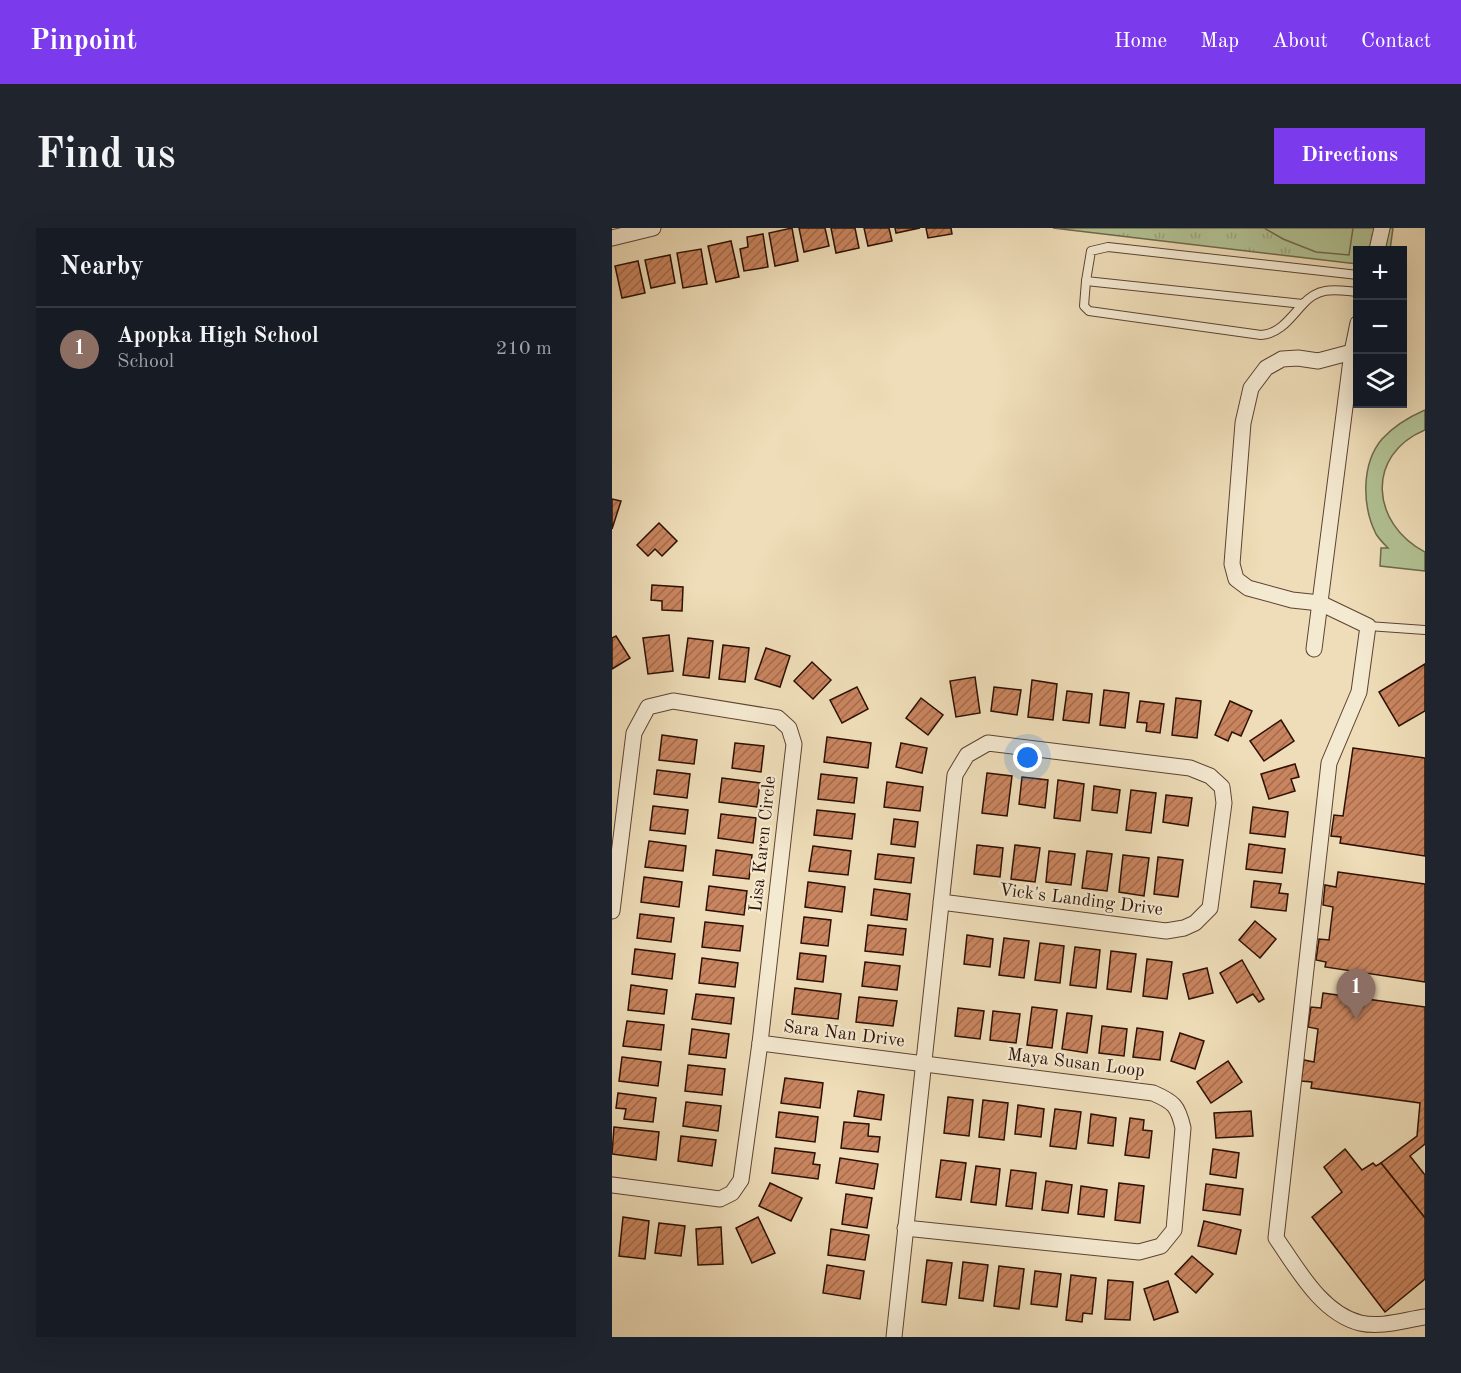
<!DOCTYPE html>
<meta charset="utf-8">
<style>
:root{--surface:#171b24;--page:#20242c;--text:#f1f3f6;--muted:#9ea1a6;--line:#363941;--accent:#7c3aed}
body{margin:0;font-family:"Old Standard TT",serif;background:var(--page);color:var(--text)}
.controls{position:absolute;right:18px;top:18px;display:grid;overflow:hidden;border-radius:0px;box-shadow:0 6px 24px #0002}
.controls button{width:54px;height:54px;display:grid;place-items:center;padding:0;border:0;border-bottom:2px solid var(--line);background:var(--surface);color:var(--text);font:30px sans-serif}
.you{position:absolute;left:416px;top:530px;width:21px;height:21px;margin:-15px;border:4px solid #fff;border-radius:50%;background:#1a73e8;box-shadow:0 0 0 9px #1a73e833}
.badge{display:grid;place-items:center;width:39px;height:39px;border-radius:50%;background:var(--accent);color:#fff;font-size:20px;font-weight:700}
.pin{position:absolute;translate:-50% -50px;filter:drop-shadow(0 2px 3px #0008)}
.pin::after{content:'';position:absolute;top:32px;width:21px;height:18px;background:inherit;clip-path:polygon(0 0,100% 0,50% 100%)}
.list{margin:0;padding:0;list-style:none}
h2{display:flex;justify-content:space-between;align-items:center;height:78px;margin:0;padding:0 24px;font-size:26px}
h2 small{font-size:20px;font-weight:400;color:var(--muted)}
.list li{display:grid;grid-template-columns:39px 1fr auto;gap:18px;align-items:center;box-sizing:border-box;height:84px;padding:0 24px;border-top:2px solid var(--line)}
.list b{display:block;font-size:22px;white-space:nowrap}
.list p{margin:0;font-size:20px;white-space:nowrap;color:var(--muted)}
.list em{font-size:20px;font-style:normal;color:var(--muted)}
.icon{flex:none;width:33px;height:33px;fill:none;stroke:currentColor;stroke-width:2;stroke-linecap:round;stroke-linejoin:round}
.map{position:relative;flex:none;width:813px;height:1109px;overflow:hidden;border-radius:0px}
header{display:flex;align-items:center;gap:36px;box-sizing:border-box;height:84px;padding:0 30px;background:var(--accent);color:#fff}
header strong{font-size:28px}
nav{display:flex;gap:33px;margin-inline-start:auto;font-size:21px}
.intro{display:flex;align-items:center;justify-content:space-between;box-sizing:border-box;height:144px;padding:0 36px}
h1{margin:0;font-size:42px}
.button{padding:15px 27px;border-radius:0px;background:var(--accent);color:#fff;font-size:21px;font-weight:700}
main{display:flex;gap:36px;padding:0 36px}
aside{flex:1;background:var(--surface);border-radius:0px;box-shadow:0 6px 24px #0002}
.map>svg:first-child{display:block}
.park{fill:url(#park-tufts);stroke:#70694c;stroke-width:1.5}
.garden{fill:#b2c294;stroke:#70694c;stroke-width:1.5}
.building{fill:url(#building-hatch);stroke:#2d1004;stroke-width:1.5}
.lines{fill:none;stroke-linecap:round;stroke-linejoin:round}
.lane-casing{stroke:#5d4331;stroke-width:10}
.street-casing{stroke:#5d4331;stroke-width:17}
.lane{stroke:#f4e9d1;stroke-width:8}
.street{stroke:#f4e9d1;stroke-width:15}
.labels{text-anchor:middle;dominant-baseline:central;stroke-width:4.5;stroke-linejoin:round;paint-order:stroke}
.street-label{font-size:18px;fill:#2d1004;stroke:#f4e9d1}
</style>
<header>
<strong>Pinpoint</strong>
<nav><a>Home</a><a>Map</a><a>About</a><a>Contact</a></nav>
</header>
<div class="intro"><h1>Find us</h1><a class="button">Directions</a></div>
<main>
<aside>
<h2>Nearby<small></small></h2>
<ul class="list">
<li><span class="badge" style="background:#8d6e63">1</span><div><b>Apopka High School</b><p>School</p></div><em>210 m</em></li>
</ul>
</aside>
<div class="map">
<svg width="813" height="1109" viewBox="0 0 813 1109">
<defs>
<pattern id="park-tufts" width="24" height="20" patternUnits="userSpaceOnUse" patternTransform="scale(1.5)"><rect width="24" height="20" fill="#b2c294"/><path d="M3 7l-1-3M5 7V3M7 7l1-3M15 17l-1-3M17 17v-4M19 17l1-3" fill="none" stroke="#99a67e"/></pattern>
<pattern id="building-hatch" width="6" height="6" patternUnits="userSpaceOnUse" patternTransform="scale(1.5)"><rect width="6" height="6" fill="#c9855f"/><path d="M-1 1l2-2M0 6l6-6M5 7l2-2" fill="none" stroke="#a46b4c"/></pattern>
</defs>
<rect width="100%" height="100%" fill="#eeddb8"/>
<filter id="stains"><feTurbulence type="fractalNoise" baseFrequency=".00333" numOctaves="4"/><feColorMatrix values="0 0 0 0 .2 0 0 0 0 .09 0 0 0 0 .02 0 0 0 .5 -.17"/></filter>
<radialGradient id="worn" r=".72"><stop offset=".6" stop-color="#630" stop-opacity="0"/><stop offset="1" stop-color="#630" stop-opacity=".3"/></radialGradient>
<polygon class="park" points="441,0 781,0 778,22 746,22 745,36"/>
<g class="garden">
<polygon points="652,0 741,0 737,27 704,24 671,11"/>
<path d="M813 182V202C753 227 759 296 813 324V343L768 338 769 320H776C772 316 767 311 764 306 750 278 749 236 770 211 782 198 797 189 813 182Z"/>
</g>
<g class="building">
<polygon points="180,0 186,33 163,38 157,5"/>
<polygon points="187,0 213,0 217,18 192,24"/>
<polygon points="219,0 243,0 247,20 224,25"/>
<polygon points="252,0 277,0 280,13 256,18"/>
<polygon points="283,0 308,0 284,5"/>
<polygon points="314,0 339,0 340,6 316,10"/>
<polygon points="151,6 156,39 132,43 128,21 136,19 135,9"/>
<polygon points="119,13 127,49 104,54 96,18"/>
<polygon points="89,21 95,56 71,60 65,25"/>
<polygon points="58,27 63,55 39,60 33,32"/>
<polygon points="26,33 33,65 10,70 3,38"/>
<polygon points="0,271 9,273 0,301"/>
<polygon points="47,295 65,313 50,328 43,321 36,328 25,317"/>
<polygon points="40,357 71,359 70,383 50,382 50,373 39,372"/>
<polygon points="57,407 61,443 36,446 31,410"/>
<polygon points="4,408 18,430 0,441 0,410"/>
<polygon points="76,410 101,413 97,450 71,447"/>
<polygon points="111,417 137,420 133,454 107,451"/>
<polygon points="154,420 178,428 168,459 143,451"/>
<polygon points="200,434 219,452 201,471 182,453"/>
<polygon points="813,436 813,483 787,498 767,464"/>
<polygon points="363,449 368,485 344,489 338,453"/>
<polygon points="420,452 445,456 441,492 416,489"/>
<polygon points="245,459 256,481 230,495 218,472"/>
<polygon points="382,459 409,462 405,487 379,483"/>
<polygon points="492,462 517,465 513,500 488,497"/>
<polygon points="455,463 480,466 477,495 451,492"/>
<polygon points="309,470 331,487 316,507 294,490"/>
<polygon points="564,470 589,473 585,510 560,507"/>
<polygon points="528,473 552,476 548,505 534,503 535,495 525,494"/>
<polygon points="618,473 640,483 629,508 620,504 616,513 603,507"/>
<polygon points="669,492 682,513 652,533 638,513"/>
<polygon points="50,507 85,512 82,536 47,532"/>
<polygon points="215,509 259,515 256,540 212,534"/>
<polygon points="123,515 152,518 149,544 120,540"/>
<polygon points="289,515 315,520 310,545 284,539"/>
<polygon points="741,520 813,530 813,628 728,615 729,609 719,608 722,587 731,588"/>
<polygon points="683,536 687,549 679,551 683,563 657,571 649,546"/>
<polygon points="45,542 78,546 75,570 42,566"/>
<polygon points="375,545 400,548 395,588 370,585"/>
<polygon points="209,546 245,550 242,575 206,571"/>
<polygon points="410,549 436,552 433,580 407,576"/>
<polygon points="110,550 148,555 145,579 107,574"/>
<polygon points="446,552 472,556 468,593 442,590"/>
<polygon points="275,554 311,559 308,583 272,579"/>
<polygon points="482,558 508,562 505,585 480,582"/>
<polygon points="519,562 544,565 539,605 514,602"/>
<polygon points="554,567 580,570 576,598 551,594"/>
<polygon points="41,578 76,582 73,606 38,602"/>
<polygon points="641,579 676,584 673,609 638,605"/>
<polygon points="205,582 243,586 240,611 202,607"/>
<polygon points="109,586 144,590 141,615 106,610"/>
<polygon points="282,591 306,594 303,619 279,616"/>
<polygon points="37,613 74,618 71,643 33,639"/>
<polygon points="637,616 673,621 670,645 634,641"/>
<polygon points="365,617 391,620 388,649 362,646"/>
<polygon points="403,617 428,620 423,654 399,651"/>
<polygon points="201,618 239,623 236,647 197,643"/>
<polygon points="104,622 140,627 137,651 101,647"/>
<polygon points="437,623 463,626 459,657 434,654"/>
<polygon points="475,623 500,626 495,663 470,660"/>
<polygon points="266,626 302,630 299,655 263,651"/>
<polygon points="511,627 537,630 532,668 507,664"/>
<polygon points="546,629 571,632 566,669 542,666"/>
<polygon points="726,644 813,656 813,754 713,739 714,734 704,732 707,711 717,712 721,679 711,677 713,657 724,659"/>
<polygon points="32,649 70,654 67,679 29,674"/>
<polygon points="642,653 669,656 667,665 676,666 674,683 639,679"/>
<polygon points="196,654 233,659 230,684 193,679"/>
<polygon points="97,658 135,663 132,687 94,682"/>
<polygon points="262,661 298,666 295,692 259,687"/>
<polygon points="28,686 62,690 59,714 25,710"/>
<polygon points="192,689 219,692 216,718 189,715"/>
<polygon points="643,693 664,711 648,730 627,712"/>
<polygon points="93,694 131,698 128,723 90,719"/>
<polygon points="256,697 294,701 291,727 253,723"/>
<polygon points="355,707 381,711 378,739 352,736"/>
<polygon points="392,710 417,713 412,750 387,747"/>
<polygon points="428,715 452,718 448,755 423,752"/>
<polygon points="463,719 488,722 484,760 458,757"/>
<polygon points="23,721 63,726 60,751 20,746"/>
<polygon points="499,723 524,726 519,764 495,761"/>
<polygon points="188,725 214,728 211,754 185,751"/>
<polygon points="90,730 126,735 123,759 87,755"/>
<polygon points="535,731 560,734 555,771 531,768"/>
<polygon points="630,732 652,771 647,774 641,766 625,775 608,745"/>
<polygon points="253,734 288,738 285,762 250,758"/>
<polygon points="595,740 601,765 577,771 571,746"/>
<polygon points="19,757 55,762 52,786 16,782"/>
<polygon points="183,760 229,766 226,791 180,786"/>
<polygon points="711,765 813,779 813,916 798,928 813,947 813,990 769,935 805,908 808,875 699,860 700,854 689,853 692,832 702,834 706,801 696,799 699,779 709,780"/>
<polygon points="84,766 122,770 119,796 80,791"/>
<polygon points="247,769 285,773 281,798 244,794"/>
<polygon points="420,779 445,782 440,820 415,817"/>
<polygon points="346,780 372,783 368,811 343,808"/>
<polygon points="381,783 408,786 404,815 378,812"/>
<polygon points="455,785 480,788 475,825 450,821"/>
<polygon points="15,793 52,797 49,822 11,818"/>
<polygon points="490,798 515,801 512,828 487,825"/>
<polygon points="525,800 551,804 548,832 521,829"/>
<polygon points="80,801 117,806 114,830 77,826"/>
<polygon points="568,805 592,813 583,841 559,833"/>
<polygon points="10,829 49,834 46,858 7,853"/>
<polygon points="616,833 630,854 599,875 585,854"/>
<polygon points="76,837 113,841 110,867 73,863"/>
<polygon points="173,850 211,855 208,880 169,875"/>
<polygon points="246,863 272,867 269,892 242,888"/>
<polygon points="6,865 44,870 41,894 12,891 14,881 4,880"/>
<polygon points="336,869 361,872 357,908 332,905"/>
<polygon points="371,872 396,875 392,912 367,909"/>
<polygon points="74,874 109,878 106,903 71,898"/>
<polygon points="406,877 432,881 429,909 403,906"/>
<polygon points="443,881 469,884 464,921 438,918"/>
<polygon points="639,883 641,908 604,910 602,885"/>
<polygon points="167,884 206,889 203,914 164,909"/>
<polygon points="479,886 504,890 501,918 476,915"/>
<polygon points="518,890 532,892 531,902 540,903 537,930 513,927"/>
<polygon points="232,894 257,896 256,908 268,909 266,924 229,920"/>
<polygon points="2,899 47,904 44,932 0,926"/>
<polygon points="69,908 104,912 100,938 66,933"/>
<polygon points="163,920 203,925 201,936 208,937 206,951 160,945"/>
<polygon points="601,921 627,925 624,950 598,946"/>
<polygon points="733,921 750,942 761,935 764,938 769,935 813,990 813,1051 773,1084 700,989 730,964 712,939"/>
<polygon points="228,930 266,936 262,961 224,955"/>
<polygon points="329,932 354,935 349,972 324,969"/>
<polygon points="364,938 388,941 384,977 359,974"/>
<polygon points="399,942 424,945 420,981 394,978"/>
<polygon points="434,953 460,957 456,985 430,982"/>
<polygon points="158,955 190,970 179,993 147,978"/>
<polygon points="507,955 532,958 528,995 503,992"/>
<polygon points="594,956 631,961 628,987 591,982"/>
<polygon points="469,958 495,962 492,989 466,986"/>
<polygon points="234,966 260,970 255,1000 230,996"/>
<polygon points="11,989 37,993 33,1031 7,1028"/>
<polygon points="146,989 163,1025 140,1035 124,1000"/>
<polygon points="592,993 629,1002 624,1026 586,1018"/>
<polygon points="47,995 73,998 69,1028 43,1025"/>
<polygon points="109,999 111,1036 86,1037 84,1001"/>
<polygon points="219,1001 257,1007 253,1032 216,1027"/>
<polygon points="580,1028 601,1046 584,1065 563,1046"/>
<polygon points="315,1032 340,1035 334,1077 310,1074"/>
<polygon points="351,1034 376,1037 371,1073 347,1070"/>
<polygon points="215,1037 252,1043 248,1071 211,1065"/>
<polygon points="387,1038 412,1041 407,1081 382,1078"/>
<polygon points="423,1043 449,1046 445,1079 419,1076"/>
<polygon points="459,1047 484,1050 480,1086 471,1085 470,1094 454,1092"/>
<polygon points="496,1052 521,1054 518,1092 493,1091"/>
<polygon points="556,1053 566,1084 542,1092 532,1061"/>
</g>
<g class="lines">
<defs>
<g id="lane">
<path d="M746 47 496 19 479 23 474 53 691 76C708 58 723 62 746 64"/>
<path d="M474 53 472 78 477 83 649 107C668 106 679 89 691 76"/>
<polyline points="756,398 813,402"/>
</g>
<g id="street">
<polyline points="0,10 41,0"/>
<polyline points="765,22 770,0"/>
<path d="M740 124 706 133 686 130 670 131 654 140 639 160 631 195 620 336 624 351 636 360 680 372 708 375 756 398 747 464 717 535 664 1010C685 1040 709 1085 748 1095 769 1100 792 1092 813 1089"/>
<polyline points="702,421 740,124 746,95"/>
<polyline points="0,683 22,505 36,479 61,473 166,490 177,500 182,516 148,815 129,952 120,965 108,971 0,957"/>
<path d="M148 815 541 865C562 874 566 878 571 900L562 1002 549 1018 527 1024 293 1000"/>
<polyline points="282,1109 343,547 355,527 376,515 578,540 598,548 610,559 612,575 598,680 583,695 572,700 554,703 329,674"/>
</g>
</defs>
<use href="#lane" class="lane-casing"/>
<use href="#street" class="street-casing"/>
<use href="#lane" class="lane"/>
<use href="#street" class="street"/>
</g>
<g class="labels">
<g class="street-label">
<text transform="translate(151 616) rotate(-84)">Lisa Karen Circle</text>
<text transform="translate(469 672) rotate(7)">Vick's Landing Drive</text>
<text transform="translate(232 806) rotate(7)">Sara Nan Drive</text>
<text transform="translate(464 835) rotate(7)">Maya Susan Loop</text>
</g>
</g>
<rect width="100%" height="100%" filter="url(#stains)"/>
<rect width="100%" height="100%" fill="url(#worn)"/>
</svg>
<div class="controls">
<button>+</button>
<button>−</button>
<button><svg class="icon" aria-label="layers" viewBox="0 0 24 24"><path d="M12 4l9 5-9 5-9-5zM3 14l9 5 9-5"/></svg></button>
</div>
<div class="you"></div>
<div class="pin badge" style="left:744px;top:791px;background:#8d6e63">1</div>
</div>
</main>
